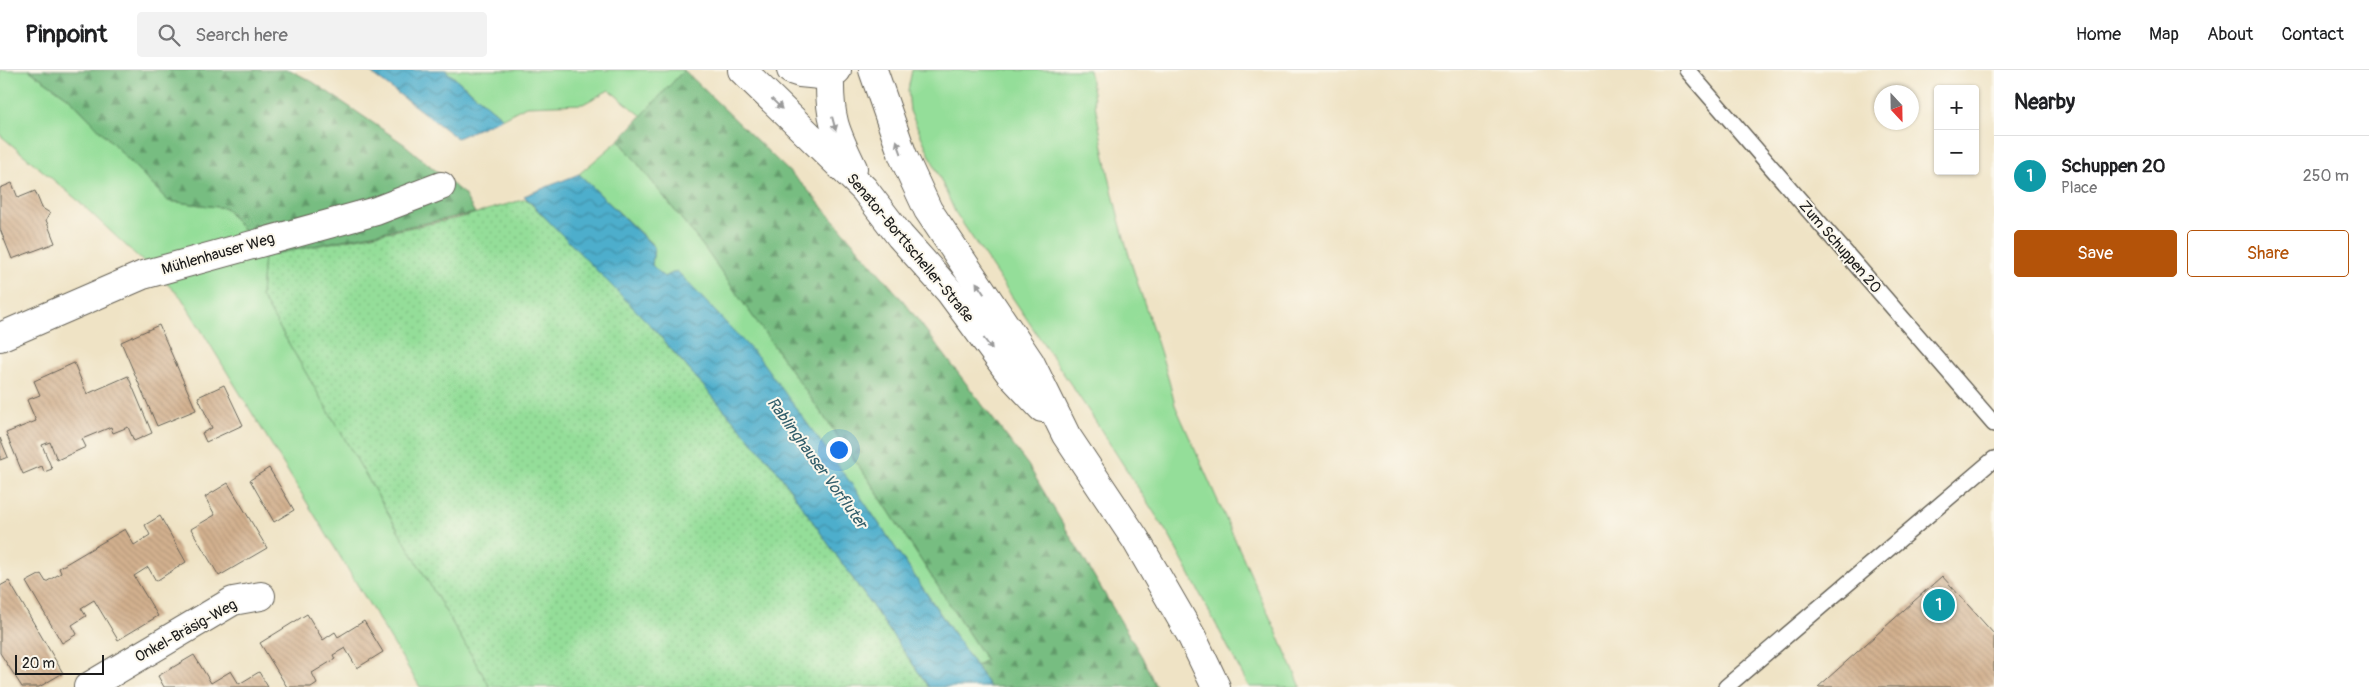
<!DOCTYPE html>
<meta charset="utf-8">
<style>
:root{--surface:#fff;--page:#f2f2f2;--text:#202124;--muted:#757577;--line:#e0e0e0;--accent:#b45309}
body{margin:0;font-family:Pangolin,sans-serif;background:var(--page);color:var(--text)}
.controls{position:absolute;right:15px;top:15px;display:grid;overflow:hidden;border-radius:5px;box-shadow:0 1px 4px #0004}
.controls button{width:45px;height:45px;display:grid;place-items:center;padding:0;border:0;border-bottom:1px solid var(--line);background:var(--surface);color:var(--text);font:25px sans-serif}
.compass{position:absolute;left:1874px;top:15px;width:45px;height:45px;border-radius:50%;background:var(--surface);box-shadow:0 1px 4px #0004;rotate:158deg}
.scale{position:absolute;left:15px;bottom:12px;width:89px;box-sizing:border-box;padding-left:5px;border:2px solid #1c1c1c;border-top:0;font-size:14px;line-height:18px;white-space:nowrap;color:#1c1c1c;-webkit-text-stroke:4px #fbf7ec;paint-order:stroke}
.you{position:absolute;left:838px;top:379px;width:18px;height:18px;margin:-12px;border:4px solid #fff;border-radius:50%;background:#1a73e8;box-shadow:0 0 0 8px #1a73e833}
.badge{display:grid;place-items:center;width:32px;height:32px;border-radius:50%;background:var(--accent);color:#fff;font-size:16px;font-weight:700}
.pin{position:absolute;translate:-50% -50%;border:2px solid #fff;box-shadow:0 1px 5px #0006}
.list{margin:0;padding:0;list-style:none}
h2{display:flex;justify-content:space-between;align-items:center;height:65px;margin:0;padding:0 20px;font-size:21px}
h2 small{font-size:16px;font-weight:400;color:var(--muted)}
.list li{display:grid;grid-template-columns:32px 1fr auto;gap:15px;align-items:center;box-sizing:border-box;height:80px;padding:0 20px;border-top:1px solid var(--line)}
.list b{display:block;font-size:19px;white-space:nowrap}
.list p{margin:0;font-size:16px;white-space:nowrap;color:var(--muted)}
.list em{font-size:16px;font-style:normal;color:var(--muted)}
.actions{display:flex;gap:10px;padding:15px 20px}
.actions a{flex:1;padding:11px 0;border:1px solid var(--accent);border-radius:5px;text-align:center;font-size:18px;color:var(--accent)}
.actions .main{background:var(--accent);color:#fff}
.icon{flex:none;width:28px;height:28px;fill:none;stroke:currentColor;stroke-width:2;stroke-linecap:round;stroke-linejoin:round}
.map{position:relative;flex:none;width:1994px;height:617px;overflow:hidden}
header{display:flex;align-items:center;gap:30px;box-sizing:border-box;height:70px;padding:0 25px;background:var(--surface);border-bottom:1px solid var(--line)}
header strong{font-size:24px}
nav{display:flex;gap:28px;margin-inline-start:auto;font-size:18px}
.search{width:350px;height:45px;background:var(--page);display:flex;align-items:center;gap:12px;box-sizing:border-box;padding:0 18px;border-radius:5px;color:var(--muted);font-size:19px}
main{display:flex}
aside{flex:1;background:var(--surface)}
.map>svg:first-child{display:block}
.grass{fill:#94de99;stroke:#587d5a}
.forest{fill:url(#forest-firs);stroke:#4a6c4e}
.park{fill:url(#park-dots);stroke:#587d5a}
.water{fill:url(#water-waves);stroke:#346574}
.building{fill:url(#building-back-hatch)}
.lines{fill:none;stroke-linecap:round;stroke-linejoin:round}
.service-casing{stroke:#666257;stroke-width:18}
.minor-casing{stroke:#666257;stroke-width:30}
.service{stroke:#fff;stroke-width:15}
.minor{stroke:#fff;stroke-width:28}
.oneway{fill:#999}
.labels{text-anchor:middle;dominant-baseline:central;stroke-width:4;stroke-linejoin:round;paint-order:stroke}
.street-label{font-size:15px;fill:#1c1c1c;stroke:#fbf7ec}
.water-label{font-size:16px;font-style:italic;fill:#325e6b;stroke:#fbf7ec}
</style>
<header>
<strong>Pinpoint</strong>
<div class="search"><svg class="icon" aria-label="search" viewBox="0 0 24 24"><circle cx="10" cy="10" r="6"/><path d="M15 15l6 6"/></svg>Search here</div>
<nav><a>Home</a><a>Map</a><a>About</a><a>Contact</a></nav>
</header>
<main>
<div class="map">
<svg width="1994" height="617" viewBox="0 0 1994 617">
<defs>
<pattern id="forest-firs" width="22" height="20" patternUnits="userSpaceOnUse" patternTransform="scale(1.25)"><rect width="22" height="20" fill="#77bd81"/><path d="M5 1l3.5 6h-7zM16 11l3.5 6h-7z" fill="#619969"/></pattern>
<pattern id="park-dots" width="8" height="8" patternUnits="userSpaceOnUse" patternTransform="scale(1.25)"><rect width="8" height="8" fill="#94de99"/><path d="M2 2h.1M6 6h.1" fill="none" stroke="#7fbe83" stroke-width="1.8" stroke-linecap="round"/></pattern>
<pattern id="water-waves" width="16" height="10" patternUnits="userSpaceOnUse" patternTransform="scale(1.25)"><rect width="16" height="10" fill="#4daecc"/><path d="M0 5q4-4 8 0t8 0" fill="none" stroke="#3f8da5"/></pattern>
<pattern id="building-back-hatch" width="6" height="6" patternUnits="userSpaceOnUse" patternTransform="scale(1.25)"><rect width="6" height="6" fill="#d2b08e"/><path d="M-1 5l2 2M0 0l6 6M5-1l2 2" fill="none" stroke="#b4977a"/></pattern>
</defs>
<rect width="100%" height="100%" fill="#fbf7ec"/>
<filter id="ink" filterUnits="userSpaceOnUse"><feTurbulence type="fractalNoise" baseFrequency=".02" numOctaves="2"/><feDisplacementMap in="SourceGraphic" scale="10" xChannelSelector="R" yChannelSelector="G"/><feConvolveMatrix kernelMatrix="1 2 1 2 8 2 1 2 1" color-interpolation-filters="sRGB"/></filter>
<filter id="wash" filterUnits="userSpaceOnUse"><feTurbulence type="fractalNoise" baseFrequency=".0096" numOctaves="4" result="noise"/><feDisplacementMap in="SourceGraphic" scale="20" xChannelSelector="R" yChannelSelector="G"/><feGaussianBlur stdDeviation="1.12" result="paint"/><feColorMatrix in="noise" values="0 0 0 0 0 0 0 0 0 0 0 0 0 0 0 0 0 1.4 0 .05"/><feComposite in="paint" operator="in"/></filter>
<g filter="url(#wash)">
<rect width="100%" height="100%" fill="#efe3c5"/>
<g class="grass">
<polygon points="0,0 29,0 69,28 168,131 226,138 264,186 261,226 490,617 420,617 181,227 75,128 0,65"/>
<polygon points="445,0 684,0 642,46 609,20 583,34 526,36 503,48"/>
<path d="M912 0H1089C1099 57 1109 115 1125 171 1140 227 1162 278 1175 335L1301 617H1249L1171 469 1092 346 955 142 910 41 908 20Z"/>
<polygon points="619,70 703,176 868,409 986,590 976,596 856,420 677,201 664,207 652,195 654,176 579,104"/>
</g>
<g class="forest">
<polygon points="29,0 290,0 313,12 404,74 464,124 475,143 264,186 226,138 168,131 69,28"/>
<polygon points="684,0 806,118 905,233 1028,395 1142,587 1156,617 990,617 976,596 986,590 868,409 703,176 619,70"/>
</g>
<polygon class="park" points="526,129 574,175 651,256 775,398 929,617 490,617 261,226 264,186 459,148"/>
<g class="water">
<polygon points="367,0 445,0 503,48 457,68"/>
<polygon points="579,104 654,177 652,195 664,207 677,201 760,289 856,420 990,617 929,617 775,398 651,256 524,126"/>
</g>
<g id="blocks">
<g class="building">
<polygon points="12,113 18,128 35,121 42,138 50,143 46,150 55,173 12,189 0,159 0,118"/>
<polygon points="159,255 196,340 157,356 121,272"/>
<polygon points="74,293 87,324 128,306 152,363 134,371 128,357 113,363 111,357 82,369 86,377 57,390 50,372 42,375 52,399 44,402 42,396 23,404 6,363 36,351 27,330 40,325 34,311"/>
<polygon points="224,315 243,355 206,372 202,363 212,358 198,327"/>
<polygon points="0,368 8,387 0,390"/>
<polygon points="269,398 294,440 274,452 250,410"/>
<polygon points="228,413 267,478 219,506 191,459 215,445 205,427"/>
<polygon points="160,446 186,492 156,511 148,497 134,506 158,546 118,570 94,530 81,538 86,546 72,555 77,564 62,573 26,512 41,504 46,512 61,503 59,498 125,459 134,475 150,465 145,455"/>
<polygon points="1942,506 1994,564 1994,617 1818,617"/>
<polygon points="9,511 63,603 39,617 22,617 0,583 0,516"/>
<polygon points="307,544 323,570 335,562 338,567 364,551 383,582 357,598 345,578 333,585 335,589 312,603 317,613 311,617 287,617 260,573"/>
<polygon points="194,585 211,613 231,601 239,614 259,602 268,617 164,617 158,606"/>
</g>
</g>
</g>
<g filter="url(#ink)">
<use href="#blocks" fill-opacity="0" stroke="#666257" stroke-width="1"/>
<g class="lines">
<defs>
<g id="service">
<polyline points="1687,0 1994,354"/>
<polyline points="1726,617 1994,389"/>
</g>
<g id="minor">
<polyline points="742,0 864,119 900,166 950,222 1011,305 1042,338"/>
<polyline points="791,0 800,3 830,6"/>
<path d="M837 0 830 6C829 48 835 61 853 98"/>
<polyline points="873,0 903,86 928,140 1030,292 1066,365 1136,470 1192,567 1216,617"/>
<polyline points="0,267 143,205 376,141 441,116"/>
<polyline points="88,617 233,531 261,526"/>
</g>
</defs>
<use href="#service" class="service-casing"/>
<use href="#minor" class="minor-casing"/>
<use href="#service" class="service"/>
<use href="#minor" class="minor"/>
</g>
<defs><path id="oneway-solid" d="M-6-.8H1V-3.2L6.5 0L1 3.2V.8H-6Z" transform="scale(1.25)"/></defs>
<g class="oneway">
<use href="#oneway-solid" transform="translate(777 34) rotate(44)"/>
<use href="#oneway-solid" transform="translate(834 54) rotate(75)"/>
<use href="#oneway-solid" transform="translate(899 77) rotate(-110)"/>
<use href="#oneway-solid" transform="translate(980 218) rotate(-124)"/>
<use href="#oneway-solid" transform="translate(988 274) rotate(53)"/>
</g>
</g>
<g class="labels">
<g class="street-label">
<text transform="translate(1840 177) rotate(49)">Zum Schuppen 20</text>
<text transform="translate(910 178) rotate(50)">Senator-Borttscheller-Straße</text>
<text transform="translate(218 184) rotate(-16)">Mühlenhauser Weg</text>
<text transform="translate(186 561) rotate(-29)">Onkel-Bräsig-Weg</text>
</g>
<g class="water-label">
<text transform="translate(817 393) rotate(54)">Rablinghauser Vorfluter</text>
</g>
</g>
</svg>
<div class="controls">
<button>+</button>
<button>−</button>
</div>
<svg class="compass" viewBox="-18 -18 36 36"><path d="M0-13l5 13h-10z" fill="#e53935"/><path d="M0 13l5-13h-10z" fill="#757577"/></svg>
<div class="scale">20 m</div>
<div class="you"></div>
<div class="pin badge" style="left:1939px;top:535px;background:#0f9aa8">1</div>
</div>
<aside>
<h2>Nearby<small></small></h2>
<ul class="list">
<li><span class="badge" style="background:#0f9aa8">1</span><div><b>Schuppen 20</b><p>Place</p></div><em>250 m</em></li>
</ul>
<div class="actions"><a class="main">Save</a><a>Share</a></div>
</aside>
</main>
